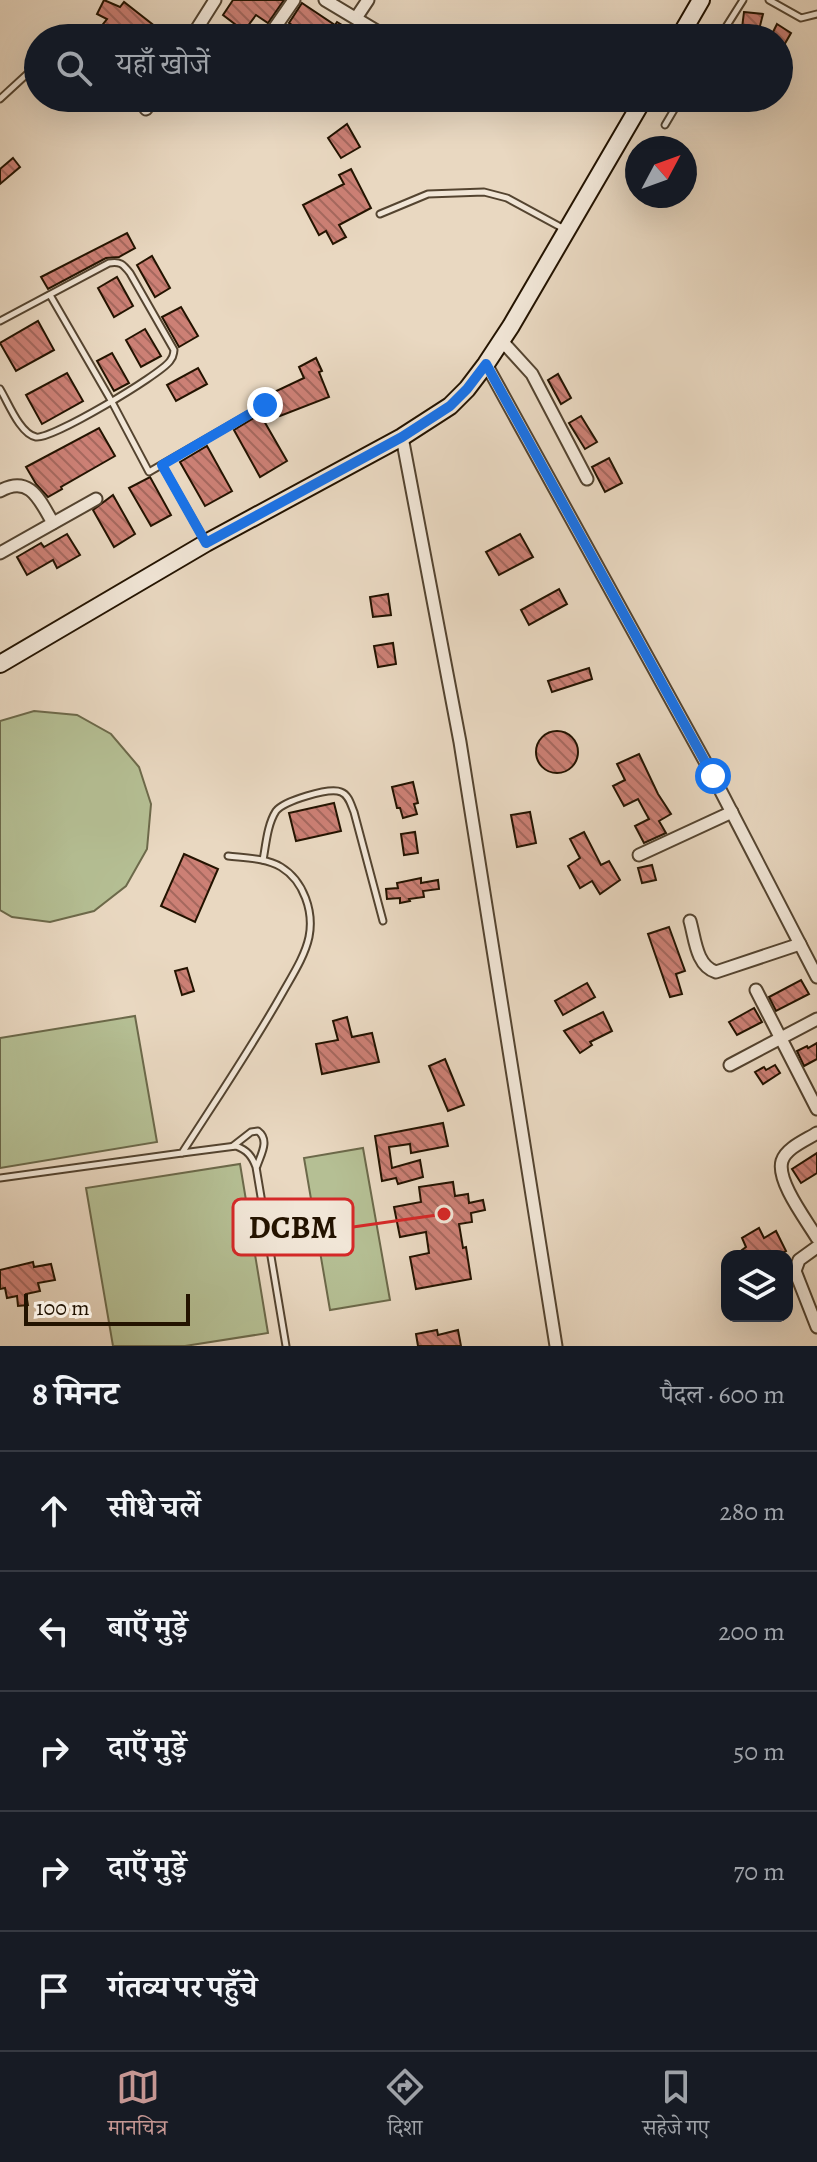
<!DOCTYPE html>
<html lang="hi">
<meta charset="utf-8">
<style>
:root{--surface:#171b24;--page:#242831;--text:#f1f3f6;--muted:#9ea1a6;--line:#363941;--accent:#c59692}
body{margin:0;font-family:Alegreya,"Noto Serif Devanagari",serif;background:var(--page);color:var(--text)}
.controls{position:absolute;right:24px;bottom:24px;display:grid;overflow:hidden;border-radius:16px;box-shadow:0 8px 32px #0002}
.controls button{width:72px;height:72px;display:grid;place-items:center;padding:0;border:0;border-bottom:2px solid var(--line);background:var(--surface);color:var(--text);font:40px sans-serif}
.compass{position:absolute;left:625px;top:136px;width:72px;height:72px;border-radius:50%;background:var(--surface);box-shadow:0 8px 32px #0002;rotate:49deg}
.scale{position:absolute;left:24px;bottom:20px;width:166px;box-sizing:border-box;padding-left:8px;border:4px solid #231300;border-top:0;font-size:22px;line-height:28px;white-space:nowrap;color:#231300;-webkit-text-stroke:6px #f1e6d7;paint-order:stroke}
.stop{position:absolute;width:24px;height:24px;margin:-18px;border:6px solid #1a73e8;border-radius:50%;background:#fff}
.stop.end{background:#1a73e8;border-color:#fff;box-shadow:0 2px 8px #0008}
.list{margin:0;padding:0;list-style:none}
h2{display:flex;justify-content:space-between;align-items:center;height:104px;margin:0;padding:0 32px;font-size:34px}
h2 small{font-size:26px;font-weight:400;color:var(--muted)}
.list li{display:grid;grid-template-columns:52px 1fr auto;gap:24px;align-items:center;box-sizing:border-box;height:120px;padding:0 32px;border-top:2px solid var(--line)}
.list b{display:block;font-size:30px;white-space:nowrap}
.list em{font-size:26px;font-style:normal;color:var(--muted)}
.icon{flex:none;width:44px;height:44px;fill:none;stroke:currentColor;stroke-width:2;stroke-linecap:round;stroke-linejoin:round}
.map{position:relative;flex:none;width:817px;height:1346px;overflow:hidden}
.search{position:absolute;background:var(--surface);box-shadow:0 8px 32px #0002;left:24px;right:24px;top:24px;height:88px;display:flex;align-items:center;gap:20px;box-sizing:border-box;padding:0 28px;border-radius:44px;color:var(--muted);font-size:30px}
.sheet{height:704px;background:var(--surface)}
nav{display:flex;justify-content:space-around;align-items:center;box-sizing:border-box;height:112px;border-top:2px solid var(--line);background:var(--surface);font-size:22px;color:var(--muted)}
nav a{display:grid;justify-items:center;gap:4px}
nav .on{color:var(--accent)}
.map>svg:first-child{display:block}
.pitch{fill:#b5bf94;stroke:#6c694a;stroke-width:2}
.building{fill:url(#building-back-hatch);stroke:#231300;stroke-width:2}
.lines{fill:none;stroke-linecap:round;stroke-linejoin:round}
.lane-casing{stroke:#544430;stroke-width:9}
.street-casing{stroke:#544430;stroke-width:15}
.secondary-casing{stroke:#231300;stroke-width:20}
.lane{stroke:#f1e6d7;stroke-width:5}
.street{stroke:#f1e6d7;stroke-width:11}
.secondary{stroke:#f1e6d7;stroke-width:16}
.route{stroke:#1a73e8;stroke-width:10}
.leader{fill:none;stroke:#d62828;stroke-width:3}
.callout-dot{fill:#d62828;stroke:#f1e6d7;stroke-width:3}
.callout{fill:#f1e6d7;stroke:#d62828;stroke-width:3}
.callout-label{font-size:32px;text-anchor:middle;font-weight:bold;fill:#231300}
</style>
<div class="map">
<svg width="817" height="1346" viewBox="0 0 817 1346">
<defs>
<pattern id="building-back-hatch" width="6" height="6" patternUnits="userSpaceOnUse" patternTransform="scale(2)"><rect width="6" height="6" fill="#cc8075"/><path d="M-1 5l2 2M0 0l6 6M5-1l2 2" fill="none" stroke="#a5685e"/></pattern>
</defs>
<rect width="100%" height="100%" fill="#e9d8c1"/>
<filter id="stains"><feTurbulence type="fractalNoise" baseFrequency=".0025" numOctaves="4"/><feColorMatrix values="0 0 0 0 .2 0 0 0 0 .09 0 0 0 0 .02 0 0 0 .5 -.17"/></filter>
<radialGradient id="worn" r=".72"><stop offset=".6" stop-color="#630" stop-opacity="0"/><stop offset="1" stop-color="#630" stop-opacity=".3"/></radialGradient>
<g class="pitch">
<polygon points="34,711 77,715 111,734 139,767 151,804 147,849 126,886 94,911 50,922 12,917 0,910 0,721"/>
<polygon points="135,1016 157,1142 0,1168 0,1038"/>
<polygon points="363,1148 390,1300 330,1310 304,1158"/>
<polygon points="240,1164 268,1333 185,1346 113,1346 86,1188"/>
</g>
<g class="building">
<polygon points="104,0 120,7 124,2 170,38 92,38 107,19 97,14"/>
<polygon points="233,0 284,0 268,23 256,15 244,31 223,15"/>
<polygon points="302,3 335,25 337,22 364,38 313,38 289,23"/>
<polygon points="744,12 763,14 757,38 741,36"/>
<polygon points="777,24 791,33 779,54 779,38 770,38"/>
<polygon points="729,98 754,98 747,109"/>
<polygon points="347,124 360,147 341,158 328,138"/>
<polygon points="13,158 20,167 0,184 0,169"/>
<polygon points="351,169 371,208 339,225 346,237 333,244 326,231 319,235 303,205 344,184 339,175"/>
<polygon points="127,233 135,248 119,257 106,258 48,289 41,277"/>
<polygon points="152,256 170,288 155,297 137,265"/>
<polygon points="117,277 133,306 114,317 98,288"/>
<polygon points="181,307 198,336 179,347 162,317"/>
<polygon points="38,321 54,350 16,371 0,343"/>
<polygon points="145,329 161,356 141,367 126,340"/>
<polygon points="112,353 129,383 114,391 97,361"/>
<polygon points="316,358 322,371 319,372 329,397 280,416 270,394 304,378 299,367"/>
<polygon points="198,368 207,384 176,401 167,385"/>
<polygon points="67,373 83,401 42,424 26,395"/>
<polygon points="558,374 571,398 561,404 548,380"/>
<polygon points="260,414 287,461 260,477 234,430"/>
<polygon points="581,416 597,442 585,449 569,423"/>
<polygon points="99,428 115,456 61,487 62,489 48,497 36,484 26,467"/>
<polygon points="207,446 232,491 205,506 180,462"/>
<polygon points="609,458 622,483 605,492 592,467"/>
<polygon points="150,477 171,515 151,526 129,488"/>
<polygon points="113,495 135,534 114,547 93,510"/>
<polygon points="67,534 80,555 57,568 53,560 27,575 17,557 41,543 44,547"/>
<polygon points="520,534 533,557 499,575 486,552"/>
<polygon points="559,589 567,604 529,625 521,610"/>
<polygon points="388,594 391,615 373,617 370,597"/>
<polygon points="393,643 396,664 378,667 374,646"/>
<polygon points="589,668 592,679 552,692 548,681"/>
<circle cx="557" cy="752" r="21"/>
<polygon points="639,754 658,794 671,814 659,821 666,833 644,843 635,826 649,819 638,799 624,806 613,786 625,780 617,764"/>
<polygon points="413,782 418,803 414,804 417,814 403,818 400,808 397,808 392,787"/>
<polygon points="334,803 341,831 296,841 289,813"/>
<polygon points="530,812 536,843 517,847 511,815"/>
<polygon points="415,832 418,853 404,855 401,834"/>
<polygon points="584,832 601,865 609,861 620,880 600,894 592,881 580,888 568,866 580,858 570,839"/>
<polygon points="184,854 218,869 195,922 161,906"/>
<polygon points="652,865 656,880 642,883 638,868"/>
<polygon points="421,878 421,883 438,880 439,889 423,891 424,897 409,899 410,901 400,903 400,898 387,899 386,889 398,888 397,883"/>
<polygon points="669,927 685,971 676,974 682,994 670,997 648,934"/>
<polygon points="187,968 194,991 182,995 175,971"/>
<polygon points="801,980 809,994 776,1011 769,997"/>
<polygon points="587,983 595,997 563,1015 555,1001"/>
<polygon points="754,1008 762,1022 737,1035 729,1022"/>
<polygon points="603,1012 612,1031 590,1042 592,1045 580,1053 564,1031"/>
<polygon points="347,1017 352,1037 372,1033 379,1062 322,1074 316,1044 338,1040 333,1021"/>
<polygon points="817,1043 817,1059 804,1066 797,1051 807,1046 808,1048"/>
<polygon points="445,1059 464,1105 448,1111 429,1066"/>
<polygon points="775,1065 780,1073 763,1084 755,1072 764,1067 766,1070"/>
<polygon points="443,1123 448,1146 411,1153 410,1144 389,1147 392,1168 420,1160 423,1177 398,1184 396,1178 382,1181 375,1136"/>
<polygon points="817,1153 817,1173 801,1183 792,1169"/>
<polygon points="453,1182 455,1196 468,1194 469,1203 483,1200 485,1210 471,1213 472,1222 459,1224 463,1248 466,1247 471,1279 416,1289 410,1257 429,1253 426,1232 400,1237 394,1207 421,1202 419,1187"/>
<polygon points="759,1228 764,1238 776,1231 786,1251 777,1256 767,1256 765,1252 759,1256 746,1256 742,1250 746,1247 742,1238"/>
<polygon points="33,1262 34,1267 51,1264 55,1280 38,1283 40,1291 26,1294 28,1305 18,1306 17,1296 7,1298 5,1288 0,1289 0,1270"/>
<polygon points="437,1330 438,1335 458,1330 461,1346 418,1346 416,1334"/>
</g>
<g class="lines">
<defs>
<g id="lane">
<polyline points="769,0 801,18 817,14"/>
<polyline points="719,38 743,0"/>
<polyline points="0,99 38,64"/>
<polyline points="665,125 681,98"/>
<polyline points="380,214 428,194 484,192 507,198 566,230"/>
<polyline points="50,295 112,402 149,472 265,405"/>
<path d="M0 321 109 263C120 261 123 264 130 273L174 350C173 356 174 356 170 361 160 375 51 440 36 437 20 434 8 402 0 389"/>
<polyline points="162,465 205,541"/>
<path d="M263 860C266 845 267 825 276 811 284 801 329 787 341 792 349 795 351 805 354 812L383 921"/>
<path d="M233 1146 251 1132 258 1131C270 1140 261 1154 257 1166"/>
<path d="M182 1153 236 1146C247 1150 252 1156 256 1167L286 1346"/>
<path d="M0 1178 182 1153C216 1100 252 1047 283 992 292 976 305 956 309 937 314 912 304 881 281 867 266 858 246 858 228 856"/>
</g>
<g id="street">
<polyline points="325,0 385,36"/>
<polyline points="356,18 368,0"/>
<polyline points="269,36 294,0"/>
<polyline points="191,38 215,0"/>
<polyline points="146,109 153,98"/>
<polyline points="502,341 532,374 587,479"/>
<polyline points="486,364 713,776 817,977"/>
<polyline points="402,437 460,742 556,1346"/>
<path d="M0 491C30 474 40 501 53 523"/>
<polyline points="0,553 96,499"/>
<polyline points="639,855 732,812"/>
<path d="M690 921C695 938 696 966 716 972L800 944"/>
<polyline points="756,990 817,1109"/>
<polyline points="730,1065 817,1019"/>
<path d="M817 1133C806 1140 786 1148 782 1161 776 1181 807 1221 817 1238"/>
<polyline points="817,1247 799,1260 795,1271 817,1327"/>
</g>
<g id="secondary">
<polyline points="679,38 701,0"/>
<polyline points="0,664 206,543 402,437 450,406 467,389 486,364 511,326 644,98"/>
</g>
</defs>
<use href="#lane" class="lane-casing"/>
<use href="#street" class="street-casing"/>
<use href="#secondary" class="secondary-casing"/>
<use href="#lane" class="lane"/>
<use href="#street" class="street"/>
<use href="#secondary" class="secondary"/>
</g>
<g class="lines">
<polyline class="route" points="265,405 162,465 206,543 402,437 450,406 467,389 486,364 713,776"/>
</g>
<path class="leader" d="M444 1214L353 1227"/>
<circle class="callout-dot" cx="444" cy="1214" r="8"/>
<rect class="callout" x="233" y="1199" width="120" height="56" rx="8"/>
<g class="callout-label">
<text x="293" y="1238">DCBM</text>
</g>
<rect width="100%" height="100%" filter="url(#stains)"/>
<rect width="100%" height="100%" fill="url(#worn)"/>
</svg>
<div class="controls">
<button><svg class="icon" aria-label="layers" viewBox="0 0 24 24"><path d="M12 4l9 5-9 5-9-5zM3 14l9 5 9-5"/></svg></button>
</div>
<svg class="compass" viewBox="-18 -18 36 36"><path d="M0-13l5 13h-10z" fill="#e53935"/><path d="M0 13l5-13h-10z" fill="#9ea1a6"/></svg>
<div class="scale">100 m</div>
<div class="stop" style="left:713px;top:776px"></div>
<div class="stop end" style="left:265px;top:405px"></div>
<div class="search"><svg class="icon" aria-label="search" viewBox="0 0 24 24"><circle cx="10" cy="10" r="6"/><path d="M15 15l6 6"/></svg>यहाँ खोजें</div>
</div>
<section class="sheet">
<h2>8 मिनट<small>पैदल · 600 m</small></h2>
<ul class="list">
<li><svg class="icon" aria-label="ahead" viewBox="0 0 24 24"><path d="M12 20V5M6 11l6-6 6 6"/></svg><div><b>सीधे चलें</b></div><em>280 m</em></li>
<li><svg class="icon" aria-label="left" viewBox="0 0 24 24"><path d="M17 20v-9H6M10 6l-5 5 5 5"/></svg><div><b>बाएँ मुड़ें</b></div><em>200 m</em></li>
<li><svg class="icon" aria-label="right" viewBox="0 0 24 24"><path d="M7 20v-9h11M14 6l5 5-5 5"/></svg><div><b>दाएँ मुड़ें</b></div><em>50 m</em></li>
<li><svg class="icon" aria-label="right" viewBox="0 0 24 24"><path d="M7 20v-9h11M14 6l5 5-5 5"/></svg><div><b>दाएँ मुड़ें</b></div><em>70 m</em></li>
<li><svg class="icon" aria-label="arrive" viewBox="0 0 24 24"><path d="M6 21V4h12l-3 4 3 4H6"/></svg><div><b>गंतव्य पर पहुँचे</b></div></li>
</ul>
</section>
<nav>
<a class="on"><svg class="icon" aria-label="map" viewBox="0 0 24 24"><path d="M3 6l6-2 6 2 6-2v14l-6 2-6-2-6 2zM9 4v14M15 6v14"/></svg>मानचित्र</a>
<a><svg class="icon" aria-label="directions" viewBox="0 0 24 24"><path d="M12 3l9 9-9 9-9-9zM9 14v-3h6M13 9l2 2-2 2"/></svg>दिशा</a>
<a><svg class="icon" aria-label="saved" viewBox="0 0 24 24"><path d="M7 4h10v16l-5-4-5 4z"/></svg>सहेजे गए</a>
</nav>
